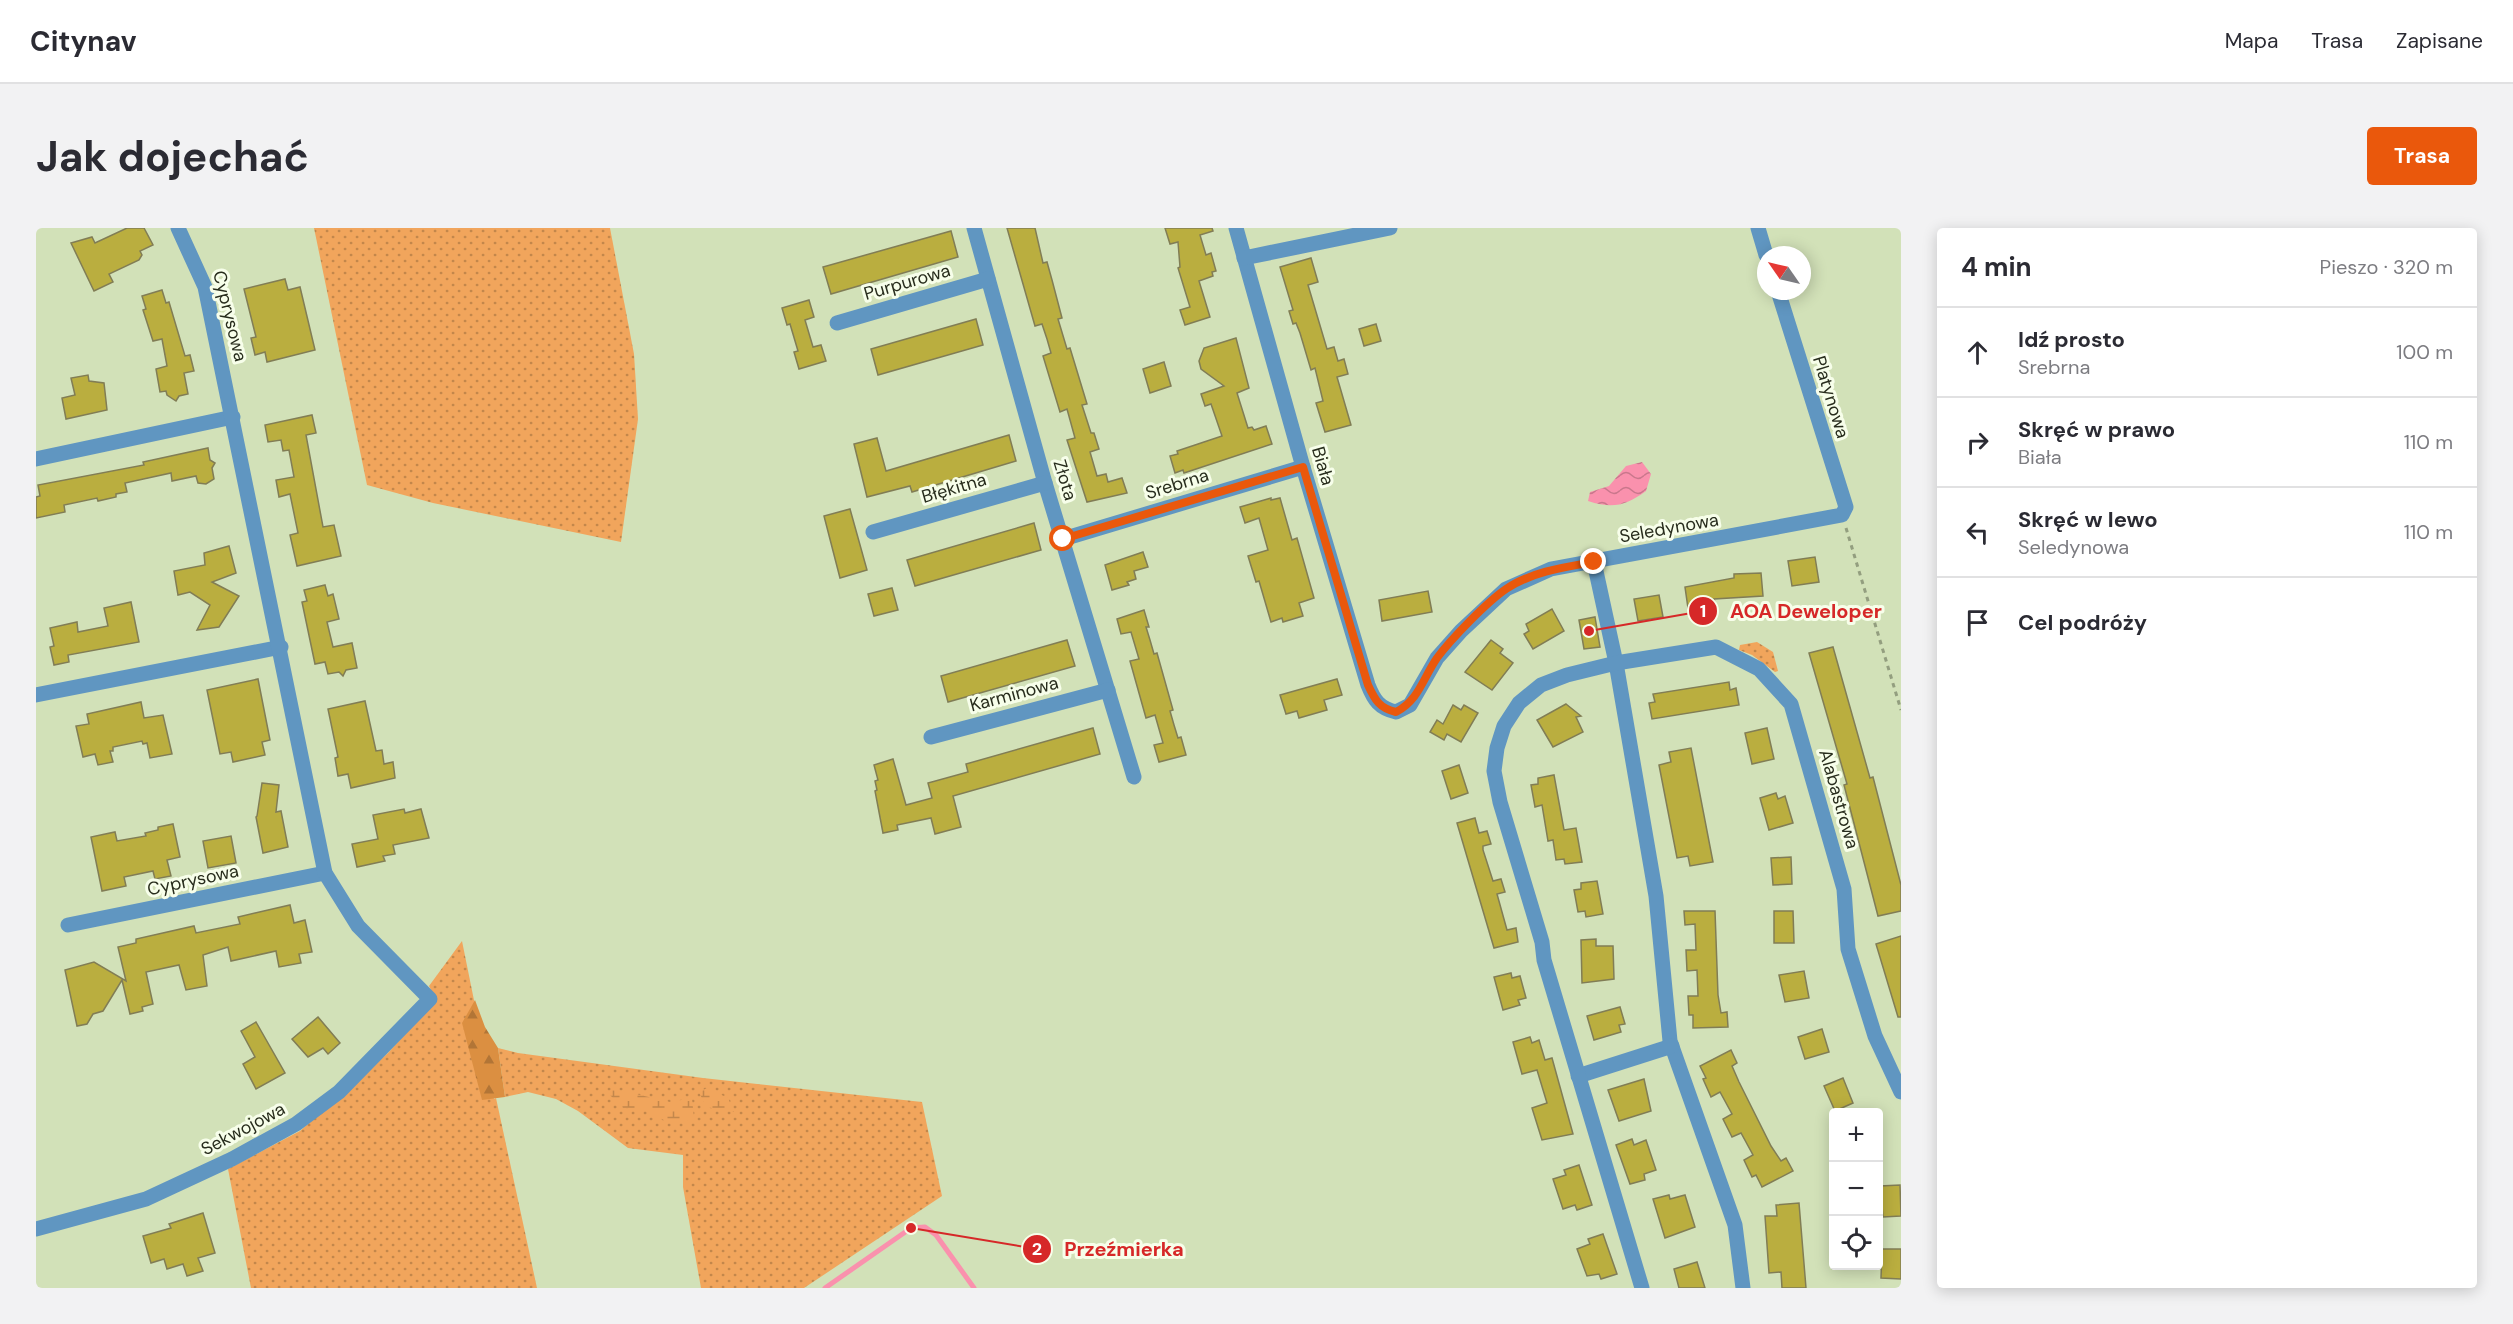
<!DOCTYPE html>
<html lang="pl">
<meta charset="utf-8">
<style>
:root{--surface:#fff;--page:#f2f2f3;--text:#2b2b33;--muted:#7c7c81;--line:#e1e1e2;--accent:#ea580c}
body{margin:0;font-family:"DM Sans",sans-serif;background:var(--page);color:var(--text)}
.controls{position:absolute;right:18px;bottom:18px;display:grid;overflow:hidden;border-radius:6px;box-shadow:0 3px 15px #0003}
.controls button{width:54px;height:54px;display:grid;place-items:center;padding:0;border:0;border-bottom:2px solid var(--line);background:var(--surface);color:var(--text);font:30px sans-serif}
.compass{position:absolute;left:1721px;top:18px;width:54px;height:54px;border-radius:50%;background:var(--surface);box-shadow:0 3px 15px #0003;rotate:304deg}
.stop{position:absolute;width:18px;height:18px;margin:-14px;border:4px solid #ea580c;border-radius:50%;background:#fff}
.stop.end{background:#ea580c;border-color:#fff;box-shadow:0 2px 6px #0008}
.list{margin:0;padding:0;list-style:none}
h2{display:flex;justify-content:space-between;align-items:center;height:78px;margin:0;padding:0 24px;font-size:26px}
h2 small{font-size:20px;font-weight:400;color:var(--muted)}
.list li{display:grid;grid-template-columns:39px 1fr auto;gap:18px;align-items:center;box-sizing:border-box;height:90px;padding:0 24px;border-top:2px solid var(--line)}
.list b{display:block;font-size:22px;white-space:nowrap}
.list p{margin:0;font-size:20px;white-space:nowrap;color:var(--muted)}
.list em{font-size:20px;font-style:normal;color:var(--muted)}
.icon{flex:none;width:33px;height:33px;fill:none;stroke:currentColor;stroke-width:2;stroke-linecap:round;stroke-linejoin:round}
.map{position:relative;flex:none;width:1865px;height:1060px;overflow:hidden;border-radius:6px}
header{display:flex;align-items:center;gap:36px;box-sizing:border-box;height:84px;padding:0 30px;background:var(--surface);border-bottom:2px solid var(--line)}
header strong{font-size:28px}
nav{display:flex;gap:33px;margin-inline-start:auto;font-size:21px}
.intro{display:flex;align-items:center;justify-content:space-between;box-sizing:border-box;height:144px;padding:0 36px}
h1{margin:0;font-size:42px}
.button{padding:15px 27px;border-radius:6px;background:var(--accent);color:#fff;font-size:21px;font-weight:700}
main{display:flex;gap:36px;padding:0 36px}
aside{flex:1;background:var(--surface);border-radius:6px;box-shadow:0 3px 15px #0003}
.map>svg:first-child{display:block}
.grass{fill:url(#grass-dots)}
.forest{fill:url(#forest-firs)}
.wetland{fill:url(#wetland-marsh)}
.water{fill:url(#water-waves)}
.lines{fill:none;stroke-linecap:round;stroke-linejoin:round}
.stream{stroke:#fa91ad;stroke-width:5}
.building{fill:#baae3f;stroke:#817d55;stroke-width:1.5}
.path{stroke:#939e7f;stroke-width:3;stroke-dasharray:4.5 4.5;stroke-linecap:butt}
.minor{stroke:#6096c1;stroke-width:15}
.route{stroke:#ea580c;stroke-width:8}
.labels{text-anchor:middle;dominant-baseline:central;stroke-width:6;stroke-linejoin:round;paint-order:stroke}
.street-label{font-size:18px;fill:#282d1d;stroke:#f7feea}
.leader{fill:none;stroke:#d62828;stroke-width:2}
.callout-dot{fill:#d62828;stroke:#f7feea;stroke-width:2}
.mark-label{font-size:18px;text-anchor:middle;font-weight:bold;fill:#fff}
.callout-label{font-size:20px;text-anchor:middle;font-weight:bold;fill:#d62828;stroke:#f7feea;stroke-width:6;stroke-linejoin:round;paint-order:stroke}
</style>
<header>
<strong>Citynav</strong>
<nav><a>Mapa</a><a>Trasa</a><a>Zapisane</a></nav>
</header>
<div class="intro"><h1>Jak dojechać</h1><a class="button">Trasa</a></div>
<main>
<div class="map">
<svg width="1865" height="1060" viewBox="0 0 1865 1060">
<defs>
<pattern id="grass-dots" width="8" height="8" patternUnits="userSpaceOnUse" patternTransform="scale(1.5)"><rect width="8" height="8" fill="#f1a55c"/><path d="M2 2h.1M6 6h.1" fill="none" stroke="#c3874b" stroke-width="1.8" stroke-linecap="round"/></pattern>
<pattern id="forest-firs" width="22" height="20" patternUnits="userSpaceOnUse" patternTransform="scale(1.5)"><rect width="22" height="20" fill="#db8f41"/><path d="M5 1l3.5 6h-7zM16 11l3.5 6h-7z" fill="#b27536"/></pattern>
<pattern id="wetland-marsh" width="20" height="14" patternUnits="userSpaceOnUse" patternTransform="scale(1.5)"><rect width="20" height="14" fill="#f1a55c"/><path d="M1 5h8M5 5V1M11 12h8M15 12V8" fill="none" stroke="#c3874b"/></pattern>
<pattern id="water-waves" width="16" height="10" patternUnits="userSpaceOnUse" patternTransform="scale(1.5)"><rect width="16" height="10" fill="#fa91ad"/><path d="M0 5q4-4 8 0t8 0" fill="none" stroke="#ca778c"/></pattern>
</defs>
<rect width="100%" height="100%" fill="#d2e1b8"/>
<g class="grass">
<polygon points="278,0 574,0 598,126 602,191 585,314 397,275 331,257"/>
<polygon points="1721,414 1737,424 1742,443 1739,444 1716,427 1703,422 1704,417"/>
<polygon points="426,713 458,871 460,870 501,1060 215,1060 192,941 264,903 352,825 400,772 393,758"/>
<polygon points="462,820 482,825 667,850 886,874 906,968 768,1060 665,1060 647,959 647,927 592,920 542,883 520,871 492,864 469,869"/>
</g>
<polygon class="forest" points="439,772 449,799 462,820 469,869 446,872 426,795"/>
<g class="wetland">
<polygon points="671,860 692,870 698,884 670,879 663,864"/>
<path d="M575 862 587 863 634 874 656 870 658 891C639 897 630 897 616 883L587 880 574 867Z"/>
</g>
<path class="water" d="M1606 234 1615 246 1610 263C1589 278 1577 281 1552 273L1554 264 1573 258 1590 238Z"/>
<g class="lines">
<polyline class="stream" points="789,1060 875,1000 889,999 900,1007 938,1060"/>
</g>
<g class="building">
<polygon points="91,0 108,0 117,17 104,23 106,27 103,32 73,46 77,54 58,63 35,15 56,9 59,15"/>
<polygon points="971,0 999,0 1007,35 1011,34 1016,52 1026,90 1022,91 1031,121 1034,120 1051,176 1046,177 1055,205 1058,205 1063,221 1054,224 1061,248 1070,246 1072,254 1086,250 1091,265 1051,274 1031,212 1039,210 1031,181 1024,184 1007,128 1015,125 1011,111 1006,96 999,98"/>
<polygon points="1129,0 1176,0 1177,3 1164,7 1170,27 1175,25 1180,43 1176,44 1177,48 1163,53 1174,89 1149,97 1144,82 1154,79 1142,40 1144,39 1142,14 1134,16"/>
<polygon points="915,3 922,29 795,66 787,39"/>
<polygon points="1275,30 1282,54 1272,57 1291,121 1298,119 1302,133 1308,131 1312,146 1301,149 1315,197 1289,204 1280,175 1287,173 1279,140 1275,142 1264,105 1260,95 1257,96 1253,83 1257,82 1244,39"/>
<polygon points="249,51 252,62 264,59 279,122 231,134 229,124 219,127 215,110 220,109 208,61"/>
<polygon points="126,62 130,75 133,74 149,128 154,127 158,143 148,145 152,166 143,168 140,173 131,167 130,163 124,164 120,141 131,138 126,111 117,113 107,82 110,81 106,68"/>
<polygon points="773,72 778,89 769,92 777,119 785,117 790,133 763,141 758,124 762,123 754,96 751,97 746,80"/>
<polygon points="940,91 947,117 842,147 835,121"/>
<polygon points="1340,96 1345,113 1328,118 1323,101"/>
<polygon points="1200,110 1213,160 1201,165 1212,200 1216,199 1218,202 1230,198 1236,216 1148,245 1147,242 1139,245 1134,228 1142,226 1141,223 1186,208 1175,176 1169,178 1165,166 1188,158 1165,141 1163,133 1168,120"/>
<polygon points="1128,134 1135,158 1114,165 1107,141"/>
<polygon points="52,147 53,153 68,155 71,182 30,191 26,170 39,167 35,150"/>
<polygon points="276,187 280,205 270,207 287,299 298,297 305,328 261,338 254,307 262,305 254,266 243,269 240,252 258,249 253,222 247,223 245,212 232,214 229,197"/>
<polygon points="973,207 980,233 876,264 874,258 831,269 818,216 841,210 850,243"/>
<polygon points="172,220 174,232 179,235 176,240 178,251 170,256 162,255 160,248 136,253 135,245 89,255 91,264 80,266 80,269 62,273 61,270 28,277 29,284 0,290 0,269 4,268 2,257 108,237 107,234"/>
<polygon points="1235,270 1235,272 1244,270 1256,312 1261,310 1278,370 1263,375 1267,388 1247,394 1246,390 1235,394 1223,353 1220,354 1212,328 1232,322 1223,290 1209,295 1204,279"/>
<polygon points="814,281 831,342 804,350 788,288"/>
<polygon points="998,295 1005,322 879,358 871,332"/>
<polygon points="193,318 200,345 176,354 203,368 183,399 161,402 174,377 154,364 142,367 138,343 169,337 168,325"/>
<polygon points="1107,324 1112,339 1098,343 1100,351 1091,354 1093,357 1076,362 1069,337"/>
<polygon points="1779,329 1783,354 1756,358 1752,333"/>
<polygon points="1725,345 1727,368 1678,371 1679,375 1652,380 1649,359 1698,350 1698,346"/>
<polygon points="289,357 292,368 297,366 303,391 291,394 297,419 316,415 321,440 310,442 307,448 303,444 292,446 289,434 279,436 266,374 271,373 268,362"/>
<polygon points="856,360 862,382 838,388 832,366"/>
<polygon points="1392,363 1396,384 1346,393 1343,372"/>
<polygon points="1623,367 1627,389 1602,393 1598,371"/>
<polygon points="95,374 103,414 32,427 33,434 18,437 14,419 18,418 14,400 41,394 42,404 72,398 68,380"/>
<polygon points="1516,381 1528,403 1497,421 1488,406 1493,403 1490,396"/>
<polygon points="1108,382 1113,399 1110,399 1114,412 1118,426 1121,425 1137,482 1134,483 1138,497 1142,510 1145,509 1150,527 1123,534 1118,517 1127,515 1119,487 1110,490 1094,433 1103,431 1095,404 1085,406 1081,391"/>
<polygon points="1559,389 1564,419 1548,421 1543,392"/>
<polygon points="1031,412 1039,438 912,474 905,448"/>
<polygon points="1455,412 1467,421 1464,425 1477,435 1456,462 1429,444"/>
<polygon points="1797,419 1834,550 1837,549 1865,657 1865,683 1842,688 1808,557 1811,556 1773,425"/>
<polygon points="222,451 234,512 226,514 229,527 197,534 195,524 184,526 171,462"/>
<polygon points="1301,451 1306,467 1288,472 1291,482 1263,490 1261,483 1250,486 1244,467"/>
<polygon points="1693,454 1694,462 1700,460 1703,477 1616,491 1613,475 1619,474 1617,466"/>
<polygon points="329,473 340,523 346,522 348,536 357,534 359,550 315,560 312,546 302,548 299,530 302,529 292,481"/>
<polygon points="105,474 108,490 127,487 136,526 114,530 111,515 107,516 106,513 77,519 77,523 74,523 77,534 62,537 59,526 47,529 40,498 53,496 51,486"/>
<polygon points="1530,476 1545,488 1540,489 1547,504 1517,519 1501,492"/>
<polygon points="1417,477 1425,482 1428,477 1442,485 1425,514 1411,506 1408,512 1394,504 1401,492 1407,496"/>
<polygon points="1057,500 1064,526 917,568 925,599 899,606 895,590 861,597 862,602 847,605 839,563 841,562 839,553 842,552 838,537 857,531 870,577 896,570 892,555 932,544 930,536"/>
<polygon points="1731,500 1738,531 1716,536 1709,505"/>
<polygon points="1655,520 1677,634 1654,638 1652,628 1641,630 1623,537 1635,534 1633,524"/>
<polygon points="1423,537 1432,565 1415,571 1406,543"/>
<polygon points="1518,547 1528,602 1540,600 1546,634 1529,636 1528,631 1520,632 1517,612 1512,613 1506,577 1499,579 1495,557 1502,556 1502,550"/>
<polygon points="226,555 243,557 240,584 245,583 252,619 227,625 220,589 221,588"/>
<polygon points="1740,565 1742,571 1749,568 1757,595 1733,602 1724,570"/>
<polygon points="368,581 369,585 385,581 393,610 357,617 359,626 347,628 349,633 321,639 316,616 342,611 337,587"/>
<polygon points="1439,590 1443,605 1451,603 1455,616 1447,618 1447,622 1457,653 1465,651 1469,664 1461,666 1471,702 1480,700 1482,714 1458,720 1421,595"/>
<polygon points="137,596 144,629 131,632 135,648 119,651 117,643 88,649 90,658 66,663 55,609 79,604 81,613 110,608 109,605 122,602 122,599"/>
<polygon points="195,608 200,635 172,640 167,613"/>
<polygon points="1755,629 1756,656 1737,657 1735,630"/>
<polygon points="1561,653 1567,686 1550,689 1549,683 1542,684 1538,662 1545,661 1545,655"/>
<polygon points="254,677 258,695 269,692 276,724 263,726 265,735 243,739 240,723 195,733 192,719 167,727 171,758 150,762 143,737 110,744 117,776 106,779 107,783 94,786 86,752 67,783 57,786 51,796 41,798 29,742 58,734 90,753 82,719 100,715 100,711 158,698 160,705 204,696 202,689"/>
<polygon points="1648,683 1679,683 1682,767 1685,785 1691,784 1692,799 1657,800 1657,787 1653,787 1652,768 1662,768 1661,742 1651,743 1650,722 1660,722 1659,696 1649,697"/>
<polygon points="1738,683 1757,683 1758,715 1738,715"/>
<polygon points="1865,708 1865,789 1862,789 1840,716"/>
<polygon points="1560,711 1560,718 1577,718 1578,751 1546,755 1545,712"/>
<polygon points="1768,743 1773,770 1749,774 1743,747"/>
<polygon points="1475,745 1476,750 1484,748 1490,770 1482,772 1484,777 1467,782 1458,749"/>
<polygon points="1584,779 1589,796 1583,797 1585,804 1558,812 1551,788"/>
<polygon points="282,789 304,815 292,826 287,820 272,829 256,811"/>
<polygon points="220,794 249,845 220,861 207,836 219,829 205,803"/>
<polygon points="1786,801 1793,824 1769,831 1762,809"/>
<polygon points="1494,809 1496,815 1503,812 1509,832 1516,830 1537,906 1506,912 1496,880 1511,875 1501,842 1486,846 1477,814"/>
<polygon points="1695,822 1701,835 1696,838 1703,854 1735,918 1745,933 1750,930 1757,943 1726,959 1720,947 1716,949 1708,932 1717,927 1705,905 1696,909 1687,891 1696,886 1684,864 1675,869 1667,851 1670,850 1664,838"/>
<polygon points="1807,850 1817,875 1799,883 1788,858"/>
<polygon points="1608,851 1615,883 1583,893 1572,862"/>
<polygon points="1596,911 1598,917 1610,912 1620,942 1608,946 1609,952 1594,956 1580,917"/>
<polygon points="1543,937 1556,977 1541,982 1539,977 1527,981 1517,951 1530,947 1528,942"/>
<polygon points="1864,957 1865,988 1847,989 1844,958"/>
<polygon points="1633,967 1634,971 1649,967 1659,999 1629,1010 1617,971"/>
<polygon points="1763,975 1770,1060 1746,1060 1745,1044 1733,1045 1729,988 1741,988 1740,977"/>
<polygon points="167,985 179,1025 162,1030 167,1043 151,1048 147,1036 131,1041 128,1031 115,1035 107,1008 135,1000 133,996"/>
<polygon points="1567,1006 1581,1046 1565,1051 1563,1046 1551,1048 1541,1021 1554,1016 1552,1011"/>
<polygon points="1846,1021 1865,1021 1865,1051 1845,1050"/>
<polygon points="1661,1034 1669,1060 1643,1060 1638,1041"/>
</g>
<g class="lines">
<polyline class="path" points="1810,300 1865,482"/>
<g class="minor">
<polyline points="938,0 1009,255 1098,549"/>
<path d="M1200 0 1267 239 1332 457C1338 472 1343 480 1360 484L1374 477 1401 430 1425 403 1470 361 1515 341 1806 287 1810 279 1742 63"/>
<polyline points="1722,0 1730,27"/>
<polyline points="1208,30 1354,0"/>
<polyline points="801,95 952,51"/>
<polyline points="0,231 197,189"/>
<polyline points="837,304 1009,255"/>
<polyline points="1027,311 1267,239"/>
<polyline points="1558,334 1580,435 1620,668 1634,813 1699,997 1707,1060"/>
<polyline points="0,467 245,419"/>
<polyline points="895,509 1072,462"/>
<polyline points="32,697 289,645"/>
<polyline points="1542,848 1636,818"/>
<polyline points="0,1001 110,971 196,931 260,896 303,864 394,771 322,698 289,645 169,59 142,0"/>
<polyline points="1606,1060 1508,732 1506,714 1464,574 1458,543 1461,520 1468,498 1483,475 1505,457 1531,447 1580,435 1680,419 1723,441 1755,476 1808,661 1812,721 1839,808 1865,864"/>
</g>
</g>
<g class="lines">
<path class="route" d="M1027 311 1267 239 1332 457C1339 472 1343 480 1360 484 1383 472 1387 450 1401 430 1415 411 1451 374 1470 361 1495 344 1529 339 1558 334"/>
</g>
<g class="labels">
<g class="street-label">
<text transform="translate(871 54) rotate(-16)">Purpurowa</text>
<text transform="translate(194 88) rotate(76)">Cyprysowa</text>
<text transform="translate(1795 169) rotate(73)">Platynowa</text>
<text transform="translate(1287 238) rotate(74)">Biała</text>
<text transform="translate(1029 252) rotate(73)">Złota</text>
<text transform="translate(1141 256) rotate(-17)">Srebrna</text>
<text transform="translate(918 260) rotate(-16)">Błękitna</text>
<text transform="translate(1633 300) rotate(-10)">Seledynowa</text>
<text transform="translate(978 466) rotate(-15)">Karminowa</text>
<text transform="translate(1803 571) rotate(74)">Alabastrowa</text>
<text transform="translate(157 652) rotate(-12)">Cyprysowa</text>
<text transform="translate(207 901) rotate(-28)">Sekwojowa</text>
</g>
</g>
<path class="leader" d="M1553 403L1667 383M875 1000L1001 1021"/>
<g class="callout-dot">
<circle cx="1553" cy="403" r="6"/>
<circle cx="875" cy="1000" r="6"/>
<circle cx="1667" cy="383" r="15"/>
<circle cx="1001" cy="1021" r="15"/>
</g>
<g class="mark-label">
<text x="1667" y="389">1</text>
<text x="1001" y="1027">2</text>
</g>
<g class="callout-label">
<text x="1770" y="390">AOA Deweloper</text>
<text x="1088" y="1028">Przeźmierka</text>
</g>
</svg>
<div class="controls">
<button>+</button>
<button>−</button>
<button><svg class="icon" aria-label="locate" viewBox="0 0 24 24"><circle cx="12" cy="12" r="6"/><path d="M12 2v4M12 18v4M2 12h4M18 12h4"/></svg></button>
</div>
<svg class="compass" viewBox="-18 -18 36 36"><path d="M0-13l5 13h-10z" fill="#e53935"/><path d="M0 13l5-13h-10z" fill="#7c7c81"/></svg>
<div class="stop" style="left:1027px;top:311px"></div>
<div class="stop end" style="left:1558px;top:334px"></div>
</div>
<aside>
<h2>4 min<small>Pieszo · 320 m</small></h2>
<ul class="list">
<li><svg class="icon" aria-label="ahead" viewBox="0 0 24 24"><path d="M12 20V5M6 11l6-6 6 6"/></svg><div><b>Idź prosto</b><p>Srebrna</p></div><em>100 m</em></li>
<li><svg class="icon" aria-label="right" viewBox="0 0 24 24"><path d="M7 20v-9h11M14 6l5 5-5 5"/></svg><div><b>Skręć w prawo</b><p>Biała</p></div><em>110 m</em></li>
<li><svg class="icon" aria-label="left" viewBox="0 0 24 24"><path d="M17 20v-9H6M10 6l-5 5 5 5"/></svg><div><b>Skręć w lewo</b><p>Seledynowa</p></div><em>110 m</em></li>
<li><svg class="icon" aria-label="arrive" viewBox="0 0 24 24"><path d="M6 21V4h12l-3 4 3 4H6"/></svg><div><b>Cel podróży</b></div></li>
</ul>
</aside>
</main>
